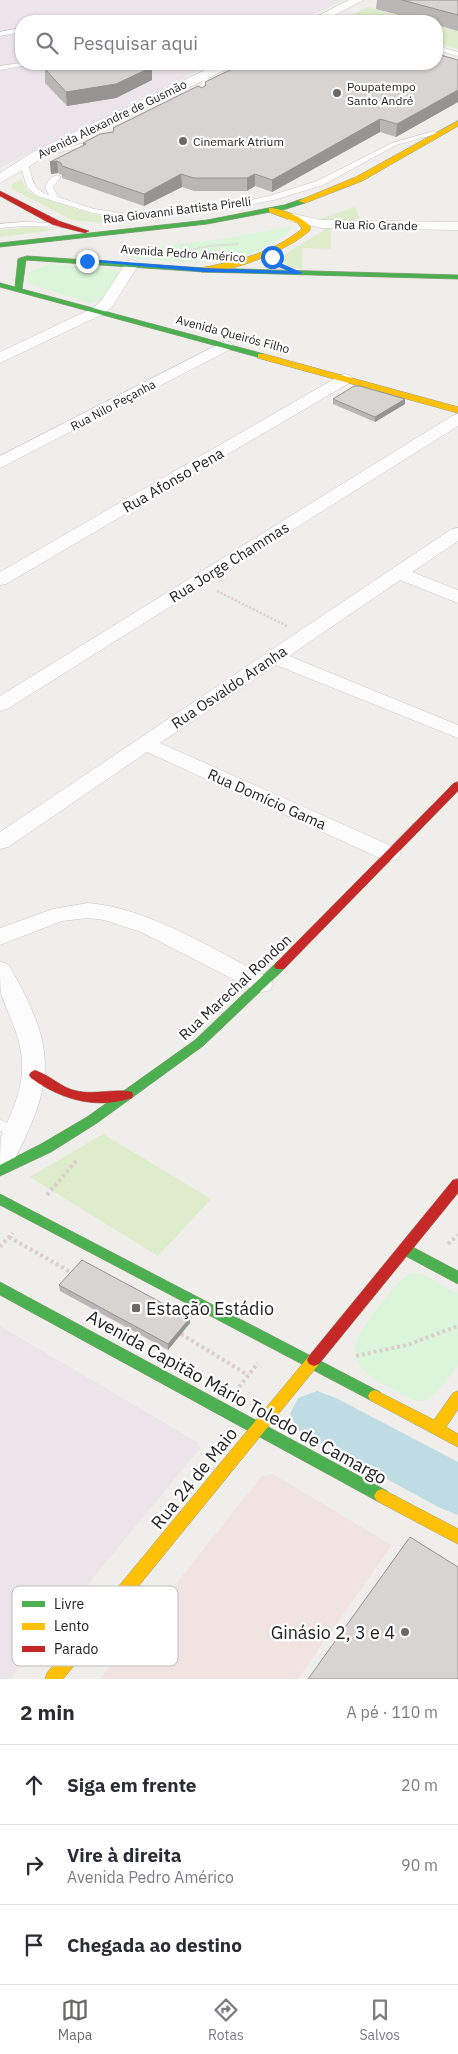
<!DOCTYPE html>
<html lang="pt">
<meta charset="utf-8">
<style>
:root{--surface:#fff;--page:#f2f2f3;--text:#2b2b33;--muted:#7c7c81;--line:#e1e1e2;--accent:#6a6968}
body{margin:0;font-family:"IBM Plex Sans",sans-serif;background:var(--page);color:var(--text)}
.stop{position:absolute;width:15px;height:15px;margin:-11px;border:4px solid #1a73e8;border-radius:50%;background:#fff}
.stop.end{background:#1a73e8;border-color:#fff;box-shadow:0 1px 5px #0008}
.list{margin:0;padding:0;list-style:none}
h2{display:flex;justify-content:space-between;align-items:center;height:65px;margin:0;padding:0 20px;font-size:21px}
h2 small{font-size:16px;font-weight:400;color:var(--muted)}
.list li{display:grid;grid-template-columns:32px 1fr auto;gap:15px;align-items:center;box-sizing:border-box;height:80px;padding:0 20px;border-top:1px solid var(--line)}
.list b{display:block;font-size:19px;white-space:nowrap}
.list p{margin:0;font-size:16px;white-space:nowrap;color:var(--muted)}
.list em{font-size:16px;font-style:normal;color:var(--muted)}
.icon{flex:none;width:28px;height:28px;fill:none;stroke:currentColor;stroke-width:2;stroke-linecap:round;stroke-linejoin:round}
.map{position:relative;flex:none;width:458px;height:1679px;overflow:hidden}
.search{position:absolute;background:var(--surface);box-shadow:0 1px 4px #0004;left:15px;right:15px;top:15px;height:55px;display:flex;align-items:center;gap:12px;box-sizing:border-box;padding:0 18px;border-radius:20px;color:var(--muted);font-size:19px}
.sheet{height:305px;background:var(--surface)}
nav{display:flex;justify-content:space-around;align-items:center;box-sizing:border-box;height:70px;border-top:1px solid var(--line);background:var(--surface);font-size:14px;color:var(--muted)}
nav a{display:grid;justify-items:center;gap:2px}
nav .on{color:var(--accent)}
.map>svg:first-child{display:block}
.commercial{fill:#f1e3e1}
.industrial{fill:#ede4e9}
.grass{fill:#ddeccb}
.park{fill:#daf5da}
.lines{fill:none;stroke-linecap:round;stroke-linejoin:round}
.river{fill:#bfdbe3;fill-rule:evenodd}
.lane-casing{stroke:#c9c8c7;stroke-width:1}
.street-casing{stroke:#c9c8c7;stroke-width:1}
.fast-casing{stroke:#999a82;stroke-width:1}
.slow-casing{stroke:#999a82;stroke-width:1}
.jam-casing{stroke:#999a82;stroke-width:1}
.path-far2{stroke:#dccecd;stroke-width:2;stroke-dasharray:1 1;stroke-linecap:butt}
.path-far1{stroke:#dccecd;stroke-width:2.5;stroke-dasharray:2 2;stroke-linecap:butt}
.path{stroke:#dccecd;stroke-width:4;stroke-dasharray:3 3;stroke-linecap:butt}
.lane{fill:#fdfcfc;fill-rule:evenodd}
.street{fill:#fdfcfc;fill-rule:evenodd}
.fast{fill:#4caf50;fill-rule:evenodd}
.slow{fill:#ffc107;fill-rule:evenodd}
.jam{fill:#c62828;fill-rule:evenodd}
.wall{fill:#b9b6b5}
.shaded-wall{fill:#969493}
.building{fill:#d7d4d2;stroke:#969493}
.route{fill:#1a73e8}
.poi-dot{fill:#6a6968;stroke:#fff;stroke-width:2}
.labels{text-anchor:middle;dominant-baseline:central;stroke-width:4.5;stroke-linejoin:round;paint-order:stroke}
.far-poi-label{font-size:12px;fill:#222;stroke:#fff;text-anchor:start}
.far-street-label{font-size:12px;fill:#222;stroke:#fff}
.street-label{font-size:15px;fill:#222;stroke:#fff}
.near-poi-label{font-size:18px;fill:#222;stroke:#fff;text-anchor:start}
.near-street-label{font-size:18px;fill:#222;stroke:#fff}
.key{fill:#fff;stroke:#bdbdbd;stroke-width:1}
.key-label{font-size:14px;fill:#222}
</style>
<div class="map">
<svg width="458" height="1679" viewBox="0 0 458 1679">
<rect width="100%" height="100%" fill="#f0eeeb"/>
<polygon class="commercial" points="273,1474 392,1545 298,1679 100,1679 262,1476"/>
<g class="industrial">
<polygon points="0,0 343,0 299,21 21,21 21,64 212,64 0,168"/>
<polygon points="0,1326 199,1443 200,1448 10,1679 0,1679"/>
</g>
<g class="grass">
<polygon points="368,7 422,21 357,21 345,18"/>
<polygon points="437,25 458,31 458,49 437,43"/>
<polygon points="21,179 26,189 34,195 91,214 112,218 160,219 103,223 72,220 12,189 11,185"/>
<polygon points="355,207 361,221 322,221 320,219"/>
<polygon points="36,227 55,230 0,237 0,230"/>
<polygon points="331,228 331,249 303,248 302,269 288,266 282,261 285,254 326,229"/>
<polygon points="103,1134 211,1199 158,1256 30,1177"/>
</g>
<g class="park">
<path d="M289 227H292C289 235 281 238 274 242 230 270 184 262 134 258L124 255 126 252 130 250 222 239Z"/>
<polygon points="50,264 116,269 119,273 103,299 90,303 30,284 28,282 29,272"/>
<path d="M412 1273 422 1274 458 1294C458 1315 458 1342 458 1362 457 1370 432 1400 424 1401 413 1403 402 1394 393 1389 347 1366 345 1347 378 1308 388 1295 397 1281 412 1273Z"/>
</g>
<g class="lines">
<polygon class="river" points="317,1391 336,1398 458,1462 458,1515 438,1507 298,1430 290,1414 298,1398"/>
<defs>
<g id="lane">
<polygon points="318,17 335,21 316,20 316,18"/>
<polygon points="21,28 21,32 0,36 0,32"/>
<polygon points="437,46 458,52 458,56 437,50"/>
<polygon points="21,63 33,64 0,70 0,66"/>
<path d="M158 64H175C171 67 161 67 158 64Z"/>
<polygon points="206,72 209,74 208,83 202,92 204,96 201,98 196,92 202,83 203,74"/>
<path d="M434 131 436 132V134L396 145 323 185 274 200 228 209 161 216 121 217 93 213 37 196 27 187 20 164 27 162C34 178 30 189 49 195L45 187 50 178 57 175 61 177 53 187 58 197 94 209 121 213 161 212 228 205 269 196 317 181 392 143Z"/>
<polygon points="98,140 102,142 100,143 43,156 39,154"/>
<polygon points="23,222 59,223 63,225 59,227 23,226 0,228 0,224"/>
<path d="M0 1119 21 1131 23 1135 21 1139C12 1141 7 1135 0 1131Z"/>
</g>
<g id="street">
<polygon points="349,0 364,0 323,21 308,21"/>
<polygon points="218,64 233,64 231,67 43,158 0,183 0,173 33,152"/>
<polygon points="294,214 322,220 458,222 458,230 322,228 289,221 287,218 289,215"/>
<polygon points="132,260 137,261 139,264 112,307 103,314 0,363 0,352 93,308 101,301 127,261"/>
<polygon points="225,341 231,343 233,346 231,349 0,468 0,456"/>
<polygon points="345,374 351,376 353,379 351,382 6,584 0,585 0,572 339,376"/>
<polygon points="458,414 458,426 7,709 0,711 0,696 452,416"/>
<polygon points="458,528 458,541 412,572 458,590 458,603 400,580 289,656 458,725 458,738 276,665 160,743 398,849 401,854 398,859 390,861 382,859 147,752 8,847 0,849 0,832 392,569 452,529"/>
<path d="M88 903C150 908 215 951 270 978L273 984 270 990 262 992 254 990 141 932 104 920 88 918 62 921 0 945V928L53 909Z"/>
<path d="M0 962 8 964C59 1051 55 1083 9 1170L0 1173C0 1163 0 1148 1 1138 10 1114 23 1092 22 1065 22 1037 9 1018 1 993 0 984 0 971 0 962Z"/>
</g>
<g id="fast">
<polygon points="302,199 305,199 305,203 286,209 207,224 0,247 0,243 207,220 284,205"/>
<polygon points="27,256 204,268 458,275 458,279 204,272 26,260 22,289 264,354 265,356 261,358 0,287 0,283 15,287 18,259"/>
<polygon points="280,962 284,963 286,966 284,969 203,1046 97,1123 51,1152 0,1176 0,1165 41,1144 87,1117 195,1040 276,963"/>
<polygon points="0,1194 380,1392 382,1396 380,1400 375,1402 370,1400 0,1205"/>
<polygon points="405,1243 458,1271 458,1284 400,1253 398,1249 400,1245"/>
<polygon points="0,1282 387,1491 390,1496 387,1501 382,1503 377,1501 0,1295"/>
</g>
<g id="slow">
<polygon points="458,121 458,126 362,181 305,203 298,201 356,177"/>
<path d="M269 208C281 208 302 217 310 226V230C291 249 228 275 201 272V268C240 260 270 254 302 229L298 223 269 212Z"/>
<polygon points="258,354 264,354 458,407 458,413 258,358"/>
<polygon points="314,1354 319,1356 321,1360 319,1364 63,1679 45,1679 47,1673 309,1356"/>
<polygon points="375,1390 434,1420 453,1393 458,1391 458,1409 446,1427 458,1434 458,1447 370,1400 368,1396 370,1392"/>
<polygon points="382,1489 458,1529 458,1544 377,1501 374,1496 377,1491"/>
</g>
<g id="jam">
<polygon points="0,191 59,221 89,231 85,233 53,225 0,196"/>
<polygon points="458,782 458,791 284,969 276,969 274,966 276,963 454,783"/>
<path d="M35 1070C50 1075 61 1088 77 1091 94 1095 119 1088 132 1092L133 1095 132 1098C95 1110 60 1099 31 1078L29 1075 31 1072Z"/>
<polygon points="458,1179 458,1193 319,1364 314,1366 309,1364 307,1360 309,1356 453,1180"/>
</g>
</defs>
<use href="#lane" class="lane-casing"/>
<use href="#street" class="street-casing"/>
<use href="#fast" class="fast-casing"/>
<use href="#slow" class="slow-casing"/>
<use href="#jam" class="jam-casing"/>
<g class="path-far2">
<polyline points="359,14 360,18 365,20 398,21"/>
<polyline points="191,250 209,246 239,244"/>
</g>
<polyline class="path-far1" points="217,591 287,626"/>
<g class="path">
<polyline points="47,1195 77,1160"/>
<polyline points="9,1237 74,1274"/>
<polyline points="448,1244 458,1235"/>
<polyline points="0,1247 13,1233"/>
<polyline points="181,1334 248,1375"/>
<polyline points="356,1356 407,1345 458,1326"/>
<polyline points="239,1387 258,1363"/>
</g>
<use href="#lane" class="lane"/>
<use href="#street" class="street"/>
<use href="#fast" class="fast"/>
<use href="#slow" class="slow"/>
<use href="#jam" class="jam"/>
</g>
<g class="wall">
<polygon points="377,0 458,0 458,31 437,25 437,21 422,21 376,9"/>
<polygon points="458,60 458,102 396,137 380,132 272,192 255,186 247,191 194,191 182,187 144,206 62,178 62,175 58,173 51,174 50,162 83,146 83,143 113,132 113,128 202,88 205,85 205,82"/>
<polygon points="45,69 152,80 116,98 67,106 45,83"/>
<polygon points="333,399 405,404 375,422 333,404"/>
<polygon points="59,1285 190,1323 168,1350 60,1291"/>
</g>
<g class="shaded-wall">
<polygon points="152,67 152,80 116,98 67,106 66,92"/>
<polygon points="458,90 458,102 396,137 397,124"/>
<polygon points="380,119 380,132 272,192 272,180"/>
<polygon points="57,161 58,173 51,174 50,162"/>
<polygon points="181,174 182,187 144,206 144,194"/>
<polygon points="255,174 255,186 247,191 247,178"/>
<polygon points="405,399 405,404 375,422 375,417"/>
<polygon points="190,1318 190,1323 168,1350 168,1344"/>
</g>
<g class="building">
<polygon points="402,0 458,0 458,15"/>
<polygon points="437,54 458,60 458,90 397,124 380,119 272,180 255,174 247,178 194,178 181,174 144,194 62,166 61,163 57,161 50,162 86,144 83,143 100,134 113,132 114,129 113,128 198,86 202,88 206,85 205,82 243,64 437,64"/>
<polygon points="80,64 111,64 112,65 115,64 141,64 152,67 116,84 66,92 45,69"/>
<polygon points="354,386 360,386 405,399 375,417 333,399"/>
<polygon points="82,1260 190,1318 168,1344 59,1285"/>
<polygon points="410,1537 458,1567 458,1679 308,1679"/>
</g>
<polygon class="route" points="272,256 278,262 303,273 300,274 204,272 85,261 87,259 204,268 288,271 274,265 269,257"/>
<g class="poi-dot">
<circle cx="337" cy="93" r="5"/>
<circle cx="183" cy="141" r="5"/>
<rect x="131" y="1303" width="10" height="10" rx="2.5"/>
<circle cx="405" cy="1632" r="5"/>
</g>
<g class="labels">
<g class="far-poi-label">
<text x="347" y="86">Poupatempo<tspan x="347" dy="14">Santo André</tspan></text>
<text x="193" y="141">Cinemark Atrium</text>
</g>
<g class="far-street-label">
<text transform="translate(112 119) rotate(-26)">Avenida Alexandre de Gusmão</text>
<text transform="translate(177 210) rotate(-7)">Rua Giovanni Battista Pirelli</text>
<text transform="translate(376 225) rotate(1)">Rua Rio Grande</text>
<text transform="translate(183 253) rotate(4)">Avenida Pedro Américo</text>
<text transform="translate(233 334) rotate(15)">Avenida Queirós Filho</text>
<text transform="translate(113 405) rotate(-28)">Rua Nilo Peçanha</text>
</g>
<g class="street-label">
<text transform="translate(173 480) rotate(-30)">Rua Afonso Pena</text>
<text transform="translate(229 562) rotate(-32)">Rua Jorge Chammas</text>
<text transform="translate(229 687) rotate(-34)">Rua Osvaldo Aranha</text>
<text transform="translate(267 799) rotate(24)">Rua Domício Gama</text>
<text transform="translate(235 987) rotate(-43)">Rua Marechal Rondon</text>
</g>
<g class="near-poi-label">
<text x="146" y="1308">Estação Estádio</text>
<text x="395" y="1632" text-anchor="end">Ginásio 2, 3 e 4</text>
</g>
<g class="near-street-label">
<text transform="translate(237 1397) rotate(29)">Avenida Capitão Mário Toledo de Camargo</text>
<text transform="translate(194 1478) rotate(-51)">Rua 24 de Maio</text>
</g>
</g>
<rect x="12" y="1586" width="166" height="80" rx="8" class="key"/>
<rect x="22" y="1601" width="23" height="6" fill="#4caf50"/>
<rect x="22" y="1623" width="23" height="7" fill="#ffc107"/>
<rect x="22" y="1646" width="23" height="6" fill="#c62828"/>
<g class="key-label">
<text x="54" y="1609">Livre</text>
<text x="54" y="1631">Lento</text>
<text x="54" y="1654">Parado</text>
</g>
</svg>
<div class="stop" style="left:272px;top:257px"></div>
<div class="stop end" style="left:87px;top:261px"></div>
<div class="search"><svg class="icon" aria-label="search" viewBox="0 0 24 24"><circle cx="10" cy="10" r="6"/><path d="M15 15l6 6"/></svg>Pesquisar aqui</div>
</div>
<section class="sheet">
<h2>2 min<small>A pé · 110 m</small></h2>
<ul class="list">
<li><svg class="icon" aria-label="ahead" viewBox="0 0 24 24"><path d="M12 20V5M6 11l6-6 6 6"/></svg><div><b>Siga em frente</b></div><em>20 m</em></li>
<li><svg class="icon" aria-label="right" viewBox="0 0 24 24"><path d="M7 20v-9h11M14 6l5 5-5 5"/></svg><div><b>Vire à direita</b><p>Avenida Pedro Américo</p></div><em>90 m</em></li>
<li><svg class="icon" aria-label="arrive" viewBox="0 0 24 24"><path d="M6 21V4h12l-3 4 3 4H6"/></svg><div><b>Chegada ao destino</b></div></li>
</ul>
</section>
<nav>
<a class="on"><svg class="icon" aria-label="map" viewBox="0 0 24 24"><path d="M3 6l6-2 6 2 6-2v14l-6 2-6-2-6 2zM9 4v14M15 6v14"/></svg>Mapa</a>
<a><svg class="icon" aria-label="directions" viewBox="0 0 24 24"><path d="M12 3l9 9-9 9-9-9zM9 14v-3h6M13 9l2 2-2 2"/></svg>Rotas</a>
<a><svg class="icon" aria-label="saved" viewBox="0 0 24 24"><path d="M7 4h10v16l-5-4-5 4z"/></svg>Salvos</a>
</nav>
